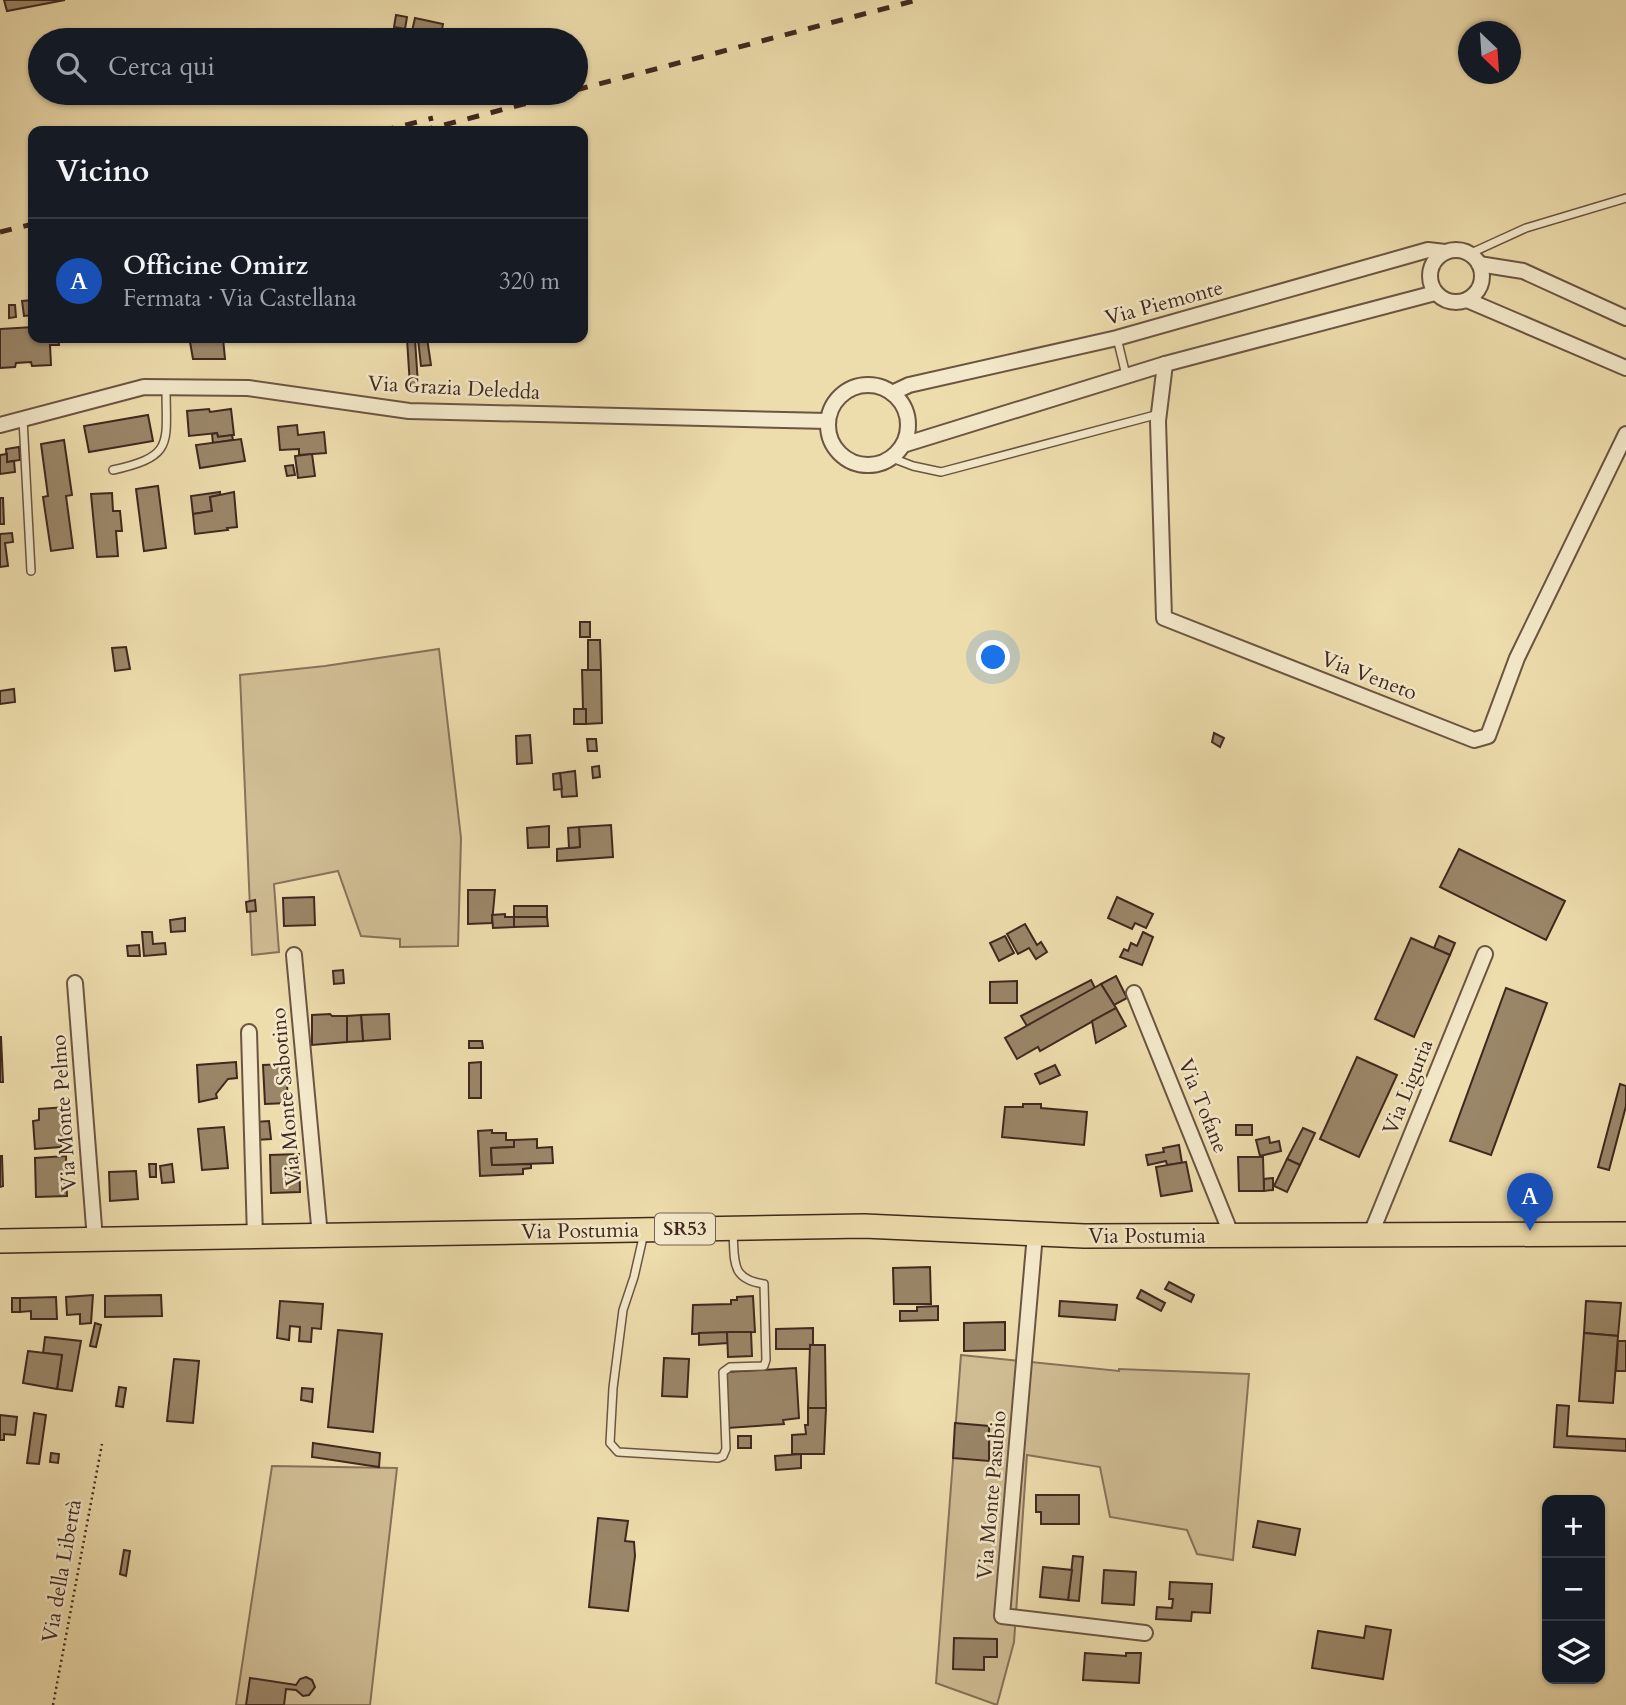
<!DOCTYPE html>
<html lang="it">
<meta charset="utf-8">
<style>
:root{--surface:#171b24;--page:#242831;--text:#f1f3f6;--muted:#9ea1a6;--line:#363941;--accent:#c59692}
body{margin:0;font-family:Cardo,serif;background:var(--page);color:var(--text)}
.controls{position:absolute;right:21px;bottom:21px;display:grid;overflow:hidden;border-radius:14px;box-shadow:0 2px 5px #0004}
.controls button{width:63px;height:63px;display:grid;place-items:center;padding:0;border:0;border-bottom:2px solid var(--line);background:var(--surface);color:var(--text);font:35px sans-serif}
.compass{position:absolute;left:1458px;top:21px;width:63px;height:63px;border-radius:50%;background:var(--surface);box-shadow:0 2px 5px #0004;rotate:155deg}
.you{position:absolute;left:994px;top:658px;width:24px;height:24px;margin:-18px;border:5px solid #fff;border-radius:50%;background:#1a73e8;box-shadow:0 0 0 10px #1a73e833}
.badge{display:grid;place-items:center;width:46px;height:46px;border-radius:50%;background:var(--accent);color:#fff;font-size:23px;font-weight:700}
.pin{position:absolute;translate:-50% -58px;filter:drop-shadow(0 2px 4px #0008)}
.pin::after{content:'';position:absolute;top:37px;width:24px;height:21px;background:inherit;clip-path:polygon(0 0,100% 0,50% 100%)}
.list{margin:0;padding:0;list-style:none}
h2{display:flex;justify-content:space-between;align-items:center;height:91px;margin:0;padding:0 28px;font-size:30px}
h2 small{font-size:23px;font-weight:400;color:var(--muted)}
.list li{display:grid;grid-template-columns:46px 1fr auto;gap:21px;align-items:center;box-sizing:border-box;height:126px;padding:0 28px;border-top:2px solid var(--line)}
.list b{display:block;font-size:26px;white-space:nowrap}
.list p{margin:0;font-size:23px;white-space:nowrap;color:var(--muted)}
.list em{font-size:23px;font-style:normal;color:var(--muted)}
.icon{flex:none;width:38px;height:38px;fill:none;stroke:currentColor;stroke-width:2;stroke-linecap:round;stroke-linejoin:round}
.map{position:relative;flex:none;width:1626px;height:1705px;overflow:hidden}
.search{position:absolute;background:var(--surface);box-shadow:0 2px 5px #0004;left:28px;top:28px;width:560px;height:77px;display:flex;align-items:center;gap:18px;box-sizing:border-box;padding:0 24px;border-radius:38px;color:var(--muted);font-size:26px}
.panel{position:absolute;background:var(--surface);box-shadow:0 2px 5px #0004;left:28px;top:126px;width:560px;height:217px;border-radius:14px}
.map>svg:first-child{display:block}
.green{fill:#d0bd94;stroke:#88725a;stroke-width:2}
.building{fill:#9a8668;stroke:#40281f;stroke-width:2}
.lines{fill:none;stroke-linecap:round;stroke-linejoin:round}
.service-casing{stroke:#6b5542;stroke-width:10}
.minor-casing{stroke:#6b5542;stroke-width:18}
.primary-casing{stroke:#40281f;stroke-width:26}
.path{stroke:#40281f;stroke-width:2.5;stroke-dasharray:2 3.5;stroke-linecap:butt}
.service{stroke:#f3e8c9;stroke-width:7}
.minor{stroke:#f3e8c9;stroke-width:14}
.primary{stroke:#eddcac;stroke-width:23}
.rail{stroke:#40281f;stroke-width:5;stroke-dasharray:12 12;stroke-linecap:butt}
.labels{text-anchor:middle;dominant-baseline:central;stroke-width:5;stroke-linejoin:round;paint-order:stroke}
.shield{fill:#f3e8c9;stroke:#766252;stroke-width:2}
.shield-label{font-size:19px;font-weight:bold;fill:#40281f}
.street-label{font-size:21px;fill:#40281f;stroke:#f3e8c9}
</style>
<div class="map">
<svg width="1626" height="1705" viewBox="0 0 1626 1705">
<rect width="100%" height="100%" fill="#eddcac"/>
<filter id="stains"><feTurbulence type="fractalNoise" baseFrequency=".00286" numOctaves="4"/><feColorMatrix values="0 0 0 0 .2 0 0 0 0 .09 0 0 0 0 .02 0 0 0 .5 -.17"/></filter>
<radialGradient id="worn" r=".72"><stop offset=".6" stop-color="#630" stop-opacity="0"/><stop offset="1" stop-color="#630" stop-opacity=".3"/></radialGradient>
<g class="green">
<polygon points="439,649 461,838 458,946 400,947 400,939 361,936 338,871 274,884 279,952 252,955 240,675 325,666"/>
<polygon points="961,1355 1119,1371 1119,1369 1249,1374 1233,1560 1197,1554 1187,1530 1110,1517 1100,1467 1027,1455 1014,1642 997,1705 936,1683"/>
<polygon points="272,1466 397,1468 370,1705 236,1705"/>
</g>
<g class="building">
<polygon points="4,0 65,0 7,11"/>
<polygon points="396,15 407,17 405,29 394,27"/>
<polygon points="415,18 443,24 440,40 410,40"/>
<polygon points="404,29 412,31 410,40 402,40"/>
<polygon points="33,300 33,315 24,316 22,301"/>
<polygon points="9,305 15,305 16,317 9,318"/>
<polygon points="33,327 33,338 58,338 59,345 50,345 51,365 32,366 31,362 16,363 15,367 0,368 0,329"/>
<polygon points="191,338 223,338 225,359 193,359 190,342"/>
<polygon points="427,338 431,365 421,366 418,339"/>
<polygon points="407,339 415,339 418,385 410,386"/>
<polygon points="209,409 210,412 231,409 234,435 218,437 217,433 189,436 187,411"/>
<polygon points="148,415 153,441 89,452 84,426"/>
<polygon points="297,425 298,435 324,432 326,453 299,455 299,449 280,450 278,427"/>
<polygon points="217,433 218,437 232,435 233,440 213,443 212,434"/>
<polygon points="241,439 245,461 200,468 196,445"/>
<polygon points="64,440 72,495 66,496 73,548 51,551 43,497 48,496 41,444"/>
<polygon points="19,447 20,460 7,462 6,449"/>
<polygon points="7,454 7,462 14,461 15,472 0,474 0,455"/>
<polygon points="312,454 315,476 298,478 295,456"/>
<polygon points="293,465 295,475 287,476 285,466"/>
<polygon points="158,486 166,548 144,551 136,489"/>
<polygon points="220,492 220,495 210,497 212,511 193,514 191,496"/>
<polygon points="234,492 237,527 227,528 228,530 195,534 193,514 212,511 210,497"/>
<polygon points="112,493 113,511 120,511 122,531 116,531 118,556 97,557 91,494"/>
<polygon points="0,498 3,498 4,524 0,524"/>
<polygon points="12,533 13,542 5,543 8,566 0,567 0,534"/>
<rect x="580" y="622" width="10" height="15"/>
<polygon points="588,640 600,640 601,670 588,670"/>
<polygon points="126,647 130,669 115,671 112,648"/>
<polygon points="582,670 601,670 602,723 586,724 586,709 583,709"/>
<polygon points="14,689 15,702 0,704 0,691"/>
<rect x="574" y="709" width="12" height="15"/>
<polygon points="1214,733 1224,738 1220,747 1212,742"/>
<polygon points="530,735 532,763 517,764 516,736"/>
<polygon points="587,739 596,739 597,751 588,751"/>
<polygon points="599,766 600,777 593,778 592,767"/>
<polygon points="575,771 577,796 562,797 560,773"/>
<polygon points="560,773 562,789 554,790 553,774"/>
<polygon points="611,825 613,857 557,861 557,849 580,847 579,827"/>
<polygon points="549,826 549,847 528,848 527,828"/>
<polygon points="579,827 580,847 569,848 568,828"/>
<polygon points="1459,849 1565,901 1546,940 1440,887"/>
<polygon points="468,890 495,890 492,923 468,924"/>
<polygon points="314,897 315,925 284,926 283,898"/>
<polygon points="1117,897 1153,914 1146,928 1135,923 1132,929 1108,918"/>
<polygon points="255,900 256,911 247,912 246,902"/>
<rect x="514" y="906" width="33" height="11"/>
<polygon points="505,914 505,917 514,917 514,927 493,928 492,915"/>
<polygon points="514,917 547,917 548,926 514,927"/>
<polygon points="185,918 185,931 171,932 170,920"/>
<polygon points="1025,924 1037,945 1041,942 1047,952 1036,959 1029,948 1018,954 1007,934"/>
<polygon points="142,932 152,932 153,944 165,943 166,954 144,956"/>
<polygon points="1143,932 1153,937 1142,965 1120,957 1124,949 1128,951 1131,943 1137,946"/>
<polygon points="1005,936 1014,953 999,961 990,943"/>
<polygon points="1439,936 1455,943 1450,955 1434,948"/>
<polygon points="1411,938 1450,955 1414,1037 1375,1019"/>
<polygon points="139,945 140,956 128,956 127,946"/>
<polygon points="343,970 344,983 334,984 333,971"/>
<polygon points="1116,976 1127,998 1114,1005 1101,984"/>
<polygon points="1091,980 1095,988 1027,1026 1021,1016"/>
<polygon points="1017,981 1017,1003 990,1003 990,982"/>
<polygon points="1101,984 1116,1008 1040,1051 1038,1047 1017,1059 1005,1038"/>
<polygon points="1506,988 1547,1003 1491,1155 1450,1141"/>
<polygon points="1116,1008 1126,1026 1096,1043 1092,1021"/>
<polygon points="330,1014 332,1016 347,1016 347,1042 312,1045 312,1015"/>
<polygon points="389,1014 390,1039 363,1041 361,1015"/>
<polygon points="361,1015 363,1041 347,1042 347,1016"/>
<polygon points="0,1037 1,1037 3,1082 0,1082"/>
<polygon points="469,1041 482,1041 483,1048 469,1048"/>
<polygon points="1357,1057 1397,1075 1359,1157 1320,1139"/>
<polygon points="236,1062 237,1078 228,1079 216,1094 217,1098 199,1102 197,1065"/>
<polygon points="481,1062 481,1098 469,1098 469,1063"/>
<polygon points="286,1064 288,1103 265,1104 263,1065"/>
<polygon points="1055,1065 1060,1075 1040,1084 1035,1074"/>
<polygon points="1620,1084 1626,1086 1626,1106 1609,1170 1598,1167"/>
<polygon points="1023,1104 1041,1104 1041,1108 1087,1112 1084,1145 1002,1137 1005,1107 1023,1107"/>
<polygon points="66,1107 61,1147 35,1149 33,1121 39,1120 39,1109"/>
<polygon points="269,1121 271,1139 255,1140 254,1122"/>
<rect x="1236" y="1125" width="16" height="10"/>
<polygon points="224,1127 228,1168 202,1170 198,1129"/>
<polygon points="1303,1128 1315,1133 1300,1165 1287,1159"/>
<polygon points="492,1130 492,1133 506,1133 506,1140 514,1140 514,1147 491,1148 492,1165 531,1164 531,1168 523,1169 523,1174 480,1176 478,1131"/>
<polygon points="1269,1137 1270,1143 1279,1141 1281,1151 1260,1156 1256,1140"/>
<polygon points="537,1139 537,1148 552,1147 553,1163 492,1165 491,1148 514,1147 514,1140"/>
<polygon points="1179,1145 1182,1163 1167,1165 1166,1161 1148,1165 1146,1155 1164,1152 1163,1148"/>
<polygon points="299,1154 300,1192 271,1193 270,1155"/>
<polygon points="0,1156 2,1156 3,1186 0,1187"/>
<polygon points="66,1156 67,1196 36,1197 35,1158"/>
<polygon points="1238,1157 1263,1157 1264,1191 1239,1191"/>
<polygon points="1287,1159 1300,1165 1287,1192 1274,1186"/>
<polygon points="1186,1162 1192,1191 1161,1196 1156,1167"/>
<polygon points="149,1164 156,1164 156,1177 150,1177"/>
<polygon points="172,1164 174,1182 162,1183 160,1166"/>
<polygon points="136,1171 138,1199 110,1201 109,1172"/>
<polygon points="1273,1178 1273,1190 1264,1191 1264,1179"/>
<polygon points="930,1267 931,1304 894,1304 893,1268"/>
<polygon points="1169,1282 1194,1295 1191,1302 1165,1289"/>
<polygon points="1141,1290 1165,1303 1161,1311 1137,1298"/>
<polygon points="93,1295 91,1323 80,1324 80,1314 67,1315 66,1297"/>
<polygon points="161,1295 162,1316 105,1317 105,1296"/>
<polygon points="753,1296 755,1332 692,1334 693,1305 731,1304 731,1300 737,1300 737,1297"/>
<polygon points="56,1297 57,1319 31,1319 31,1311 20,1312 20,1298"/>
<rect x="12" y="1298" width="8" height="14"/>
<polygon points="280,1301 323,1304 321,1329 312,1328 311,1342 299,1341 300,1327 290,1326 289,1340 277,1338"/>
<polygon points="1060,1301 1117,1305 1115,1320 1059,1316"/>
<polygon points="1586,1301 1621,1303 1618,1336 1584,1333"/>
<polygon points="938,1306 938,1320 900,1321 900,1311 917,1311 917,1307"/>
<polygon points="1005,1322 1005,1350 964,1351 964,1323"/>
<polygon points="95,1323 101,1325 96,1347 90,1346"/>
<polygon points="813,1328 813,1346 810,1345 810,1349 776,1349 776,1329"/>
<polygon points="338,1330 382,1334 373,1432 328,1427"/>
<polygon points="727,1332 728,1343 699,1345 699,1333"/>
<polygon points="727,1332 751,1332 752,1356 728,1357"/>
<polygon points="1584,1333 1618,1336 1613,1403 1579,1401"/>
<polygon points="45,1337 81,1341 72,1391 57,1389 62,1355 43,1353"/>
<polygon points="1618,1341 1626,1341 1626,1371 1616,1371"/>
<polygon points="810,1345 825,1345 826,1408 808,1408"/>
<polygon points="28,1351 62,1355 57,1389 23,1383"/>
<polygon points="664,1358 689,1359 687,1397 662,1396"/>
<polygon points="174,1359 199,1361 193,1423 167,1421"/>
<polygon points="796,1368 799,1418 783,1420 784,1424 728,1428 726,1372"/>
<polygon points="119,1387 126,1388 123,1407 116,1406"/>
<polygon points="302,1388 313,1389 312,1402 301,1400"/>
<polygon points="1557,1405 1569,1406 1567,1436 1626,1439 1626,1451 1554,1447"/>
<polygon points="808,1408 826,1408 824,1454 792,1454 792,1435 806,1434 805,1425 808,1425"/>
<polygon points="34,1413 46,1415 39,1464 27,1463"/>
<polygon points="0,1415 17,1417 15,1435 4,1434 4,1440 0,1440"/>
<polygon points="955,1423 989,1426 989,1461 953,1458"/>
<rect x="738" y="1436" width="13" height="12"/>
<polygon points="313,1443 380,1453 379,1467 312,1457"/>
<polygon points="51,1453 59,1454 58,1463 50,1462"/>
<polygon points="801,1454 801,1468 776,1470 775,1456"/>
<polygon points="1036,1495 1079,1495 1079,1524 1041,1524 1041,1512 1036,1512"/>
<polygon points="598,1518 628,1521 625,1541 634,1542 635,1556 628,1611 589,1607"/>
<polygon points="1258,1521 1300,1529 1295,1555 1253,1547"/>
<polygon points="124,1550 130,1551 126,1576 120,1574"/>
<polygon points="1073,1556 1083,1557 1079,1601 1068,1600"/>
<polygon points="1043,1567 1072,1570 1068,1600 1040,1597"/>
<polygon points="1104,1570 1136,1572 1134,1605 1102,1603"/>
<polygon points="1170,1582 1212,1584 1210,1613 1192,1612 1191,1621 1156,1619 1157,1607 1172,1608 1173,1599 1169,1599"/>
<polygon points="1366,1626 1391,1630 1383,1679 1312,1668 1318,1631 1364,1638"/>
<polygon points="954,1638 997,1639 997,1657 984,1657 984,1670 953,1669"/>
<polygon points="1085,1653 1126,1656 1126,1653 1141,1653 1139,1683 1083,1680"/>
<polygon points="306,1677 312,1680 315,1687 309,1695 303,1696 296,1690 286,1689 284,1705 246,1705 250,1678 296,1685 300,1679"/>
</g>
<g class="lines">
<defs>
<g id="service">
<polyline points="1469,254 1526,228 1626,198"/>
<polyline points="1117,338 1126,375"/>
<polyline points="23,419 31,571"/>
<polyline points="892,458 913,466 941,472 1159,414"/>
<path d="M113 470C175 456 166 444 166 387"/>
<path d="M644 1233 634 1277 623 1310 613 1388 610 1443 618 1452 718 1458 723 1456 726 1449 723 1372 730 1367 764 1366 766 1360 764 1284C730 1279 735 1261 733 1233"/>
</g>
<g id="minor">
<circle cx="1456" cy="276" r="26"/>
<polyline points="1479,264 1523,271 1626,318"/>
<polyline points="1467,300 1626,368"/>
<polyline points="1165,364 1158,421 1164,618 1474,740 1488,736 1517,658 1626,434"/>
<circle cx="868" cy="425" r="40"/>
<polyline points="892,393 909,385 1117,338 1428,250 1445,252"/>
<polyline points="0,425 144,387 248,388 409,411 828,421"/>
<polyline points="903,445 1165,364 1435,293"/>
<polyline points="294,955 320,1236"/>
<polyline points="75,983 95,1240"/>
<polyline points="1134,993 1232,1236"/>
<polyline points="249,1032 255,1237"/>
<polyline points="1035,1234 1002,1616 1145,1633"/>
<polyline points="1370,1236 1485,954"/>
</g>
<polyline id="primary" points="0,1241 864,1226 1084,1236 1626,1234"/>
</defs>
<use href="#service" class="service-casing"/>
<use href="#minor" class="minor-casing"/>
<use href="#primary" class="primary-casing"/>
<polyline class="path" points="53,1705 102,1444"/>
<use href="#service" class="service"/>
<use href="#minor" class="minor"/>
<use href="#primary" class="primary"/>
<g class="rail">
<polyline points="576,90 917,0"/>
<polyline points="382,131 433,118"/>
<polyline points="421,131 566,93"/>
<polyline points="0,232 33,224"/>
</g>
</g>
<g class="labels">
<rect class="shield" x="655" y="1213.5" width="60" height="31" rx="5"/>
<g class="shield-label">
<text x="685" y="1229">SR53</text>
</g>
<g class="street-label">
<text transform="translate(1164 303) rotate(-15)">Via Piemonte</text>
<text transform="translate(454 388) rotate(3)">Via Grazia Deledda</text>
<text transform="translate(1369 676) rotate(21)">Via Veneto</text>
<text transform="translate(1408 1087) rotate(-68)">Via Liguria</text>
<text transform="translate(286 1097) rotate(-95)">Via Monte Sabotino</text>
<text transform="translate(1203 1106) rotate(68)">Via Tofane</text>
<text transform="translate(64 1113) rotate(-94)">Via Monte Pelmo</text>
<text transform="translate(580 1231) rotate(-1)">Via Postumia</text>
<text x="1147" y="1236">Via Postumia</text>
<text transform="translate(992 1495) rotate(-85)">Via Monte Pasubio</text>
<text transform="translate(62 1571) rotate(-80)">Via della Libertà</text>
</g>
</g>
<rect width="100%" height="100%" filter="url(#stains)"/>
<rect width="100%" height="100%" fill="url(#worn)"/>
</svg>
<div class="controls">
<button>+</button>
<button>−</button>
<button><svg class="icon" aria-label="layers" viewBox="0 0 24 24"><path d="M12 4l9 5-9 5-9-5zM3 14l9 5 9-5"/></svg></button>
</div>
<svg class="compass" viewBox="-18 -18 36 36"><path d="M0-13l5 13h-10z" fill="#e53935"/><path d="M0 13l5-13h-10z" fill="#9ea1a6"/></svg>
<div class="you"></div>
<div class="pin badge" style="left:1530px;top:1231px;background:#1a4fb4">A</div>
<div class="search"><svg class="icon" aria-label="search" viewBox="0 0 24 24"><circle cx="10" cy="10" r="6"/><path d="M15 15l6 6"/></svg>Cerca qui</div>
<section class="panel">
<h2>Vicino<small></small></h2>
<ul class="list">
<li><span class="badge" style="background:#1a4fb4">A</span><div><b>Officine Omirz</b><p>Fermata · Via Castellana</p></div><em>320 m</em></li>
</ul>
</section>
</div>
